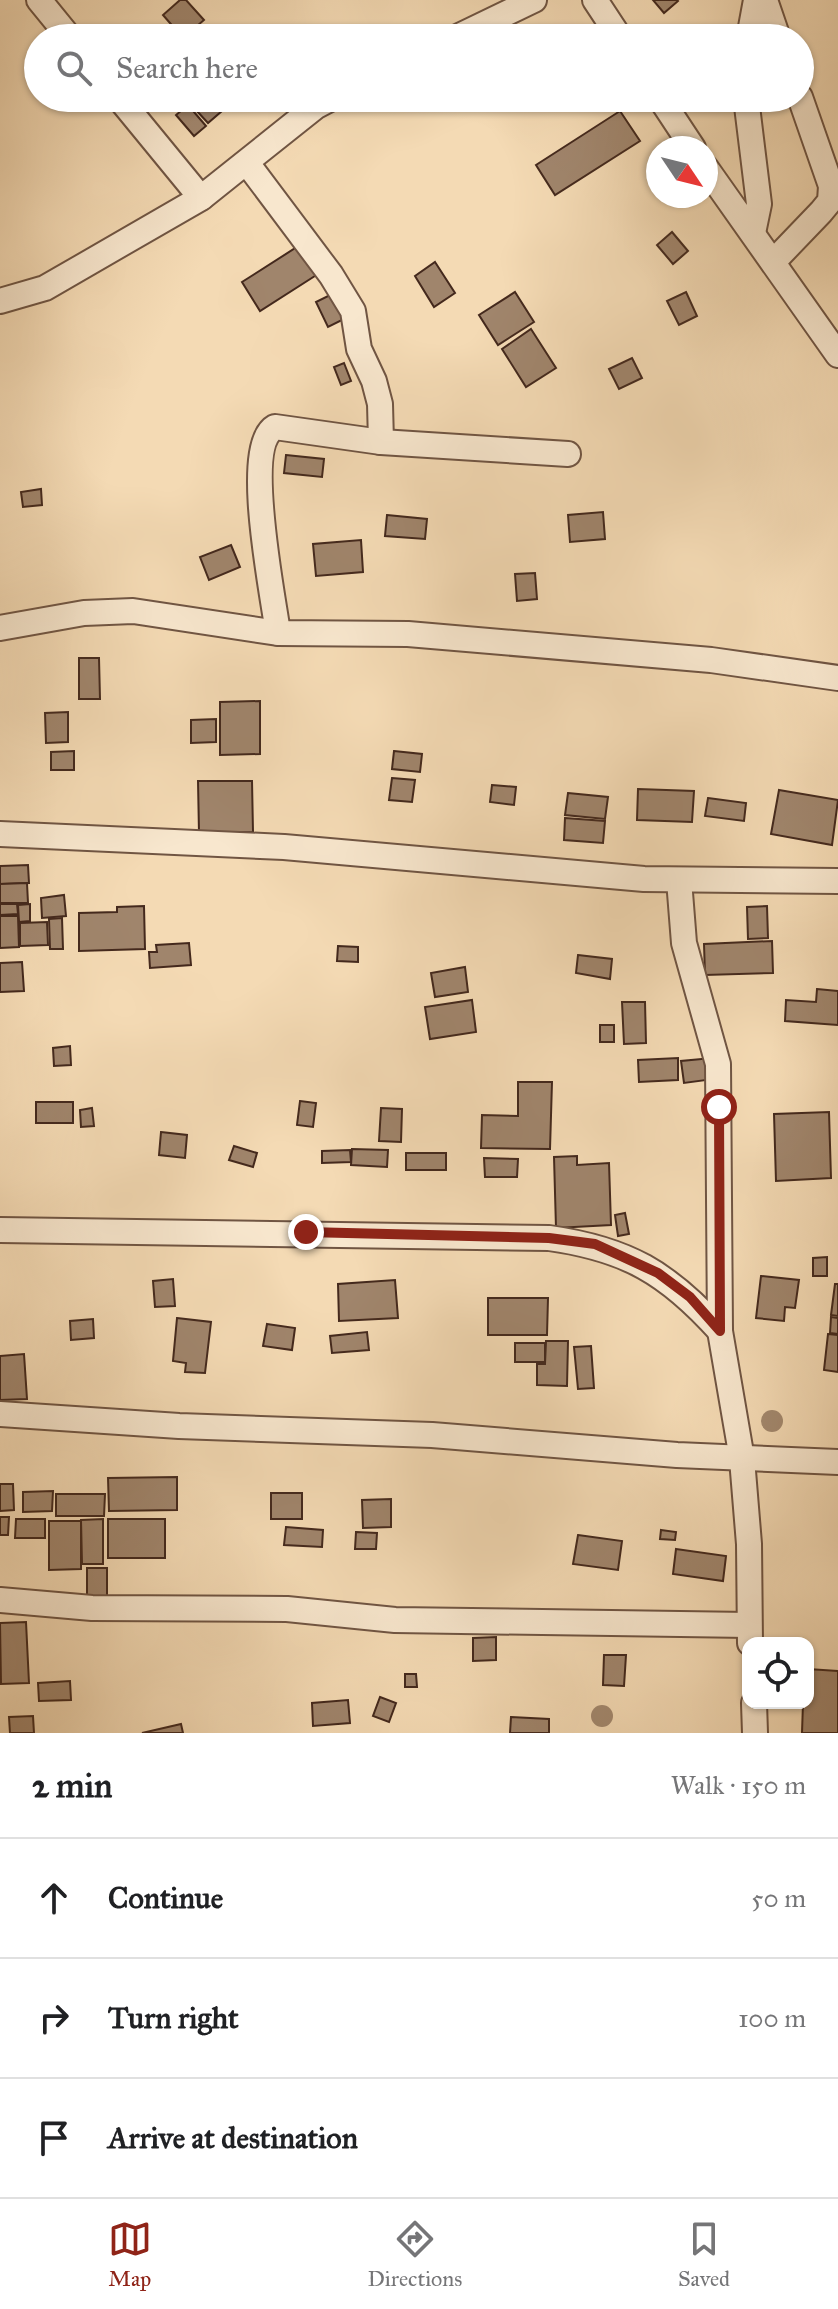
<!DOCTYPE html>
<meta charset="utf-8">
<style>
:root{--surface:#fff;--page:#f6f6f6;--text:#202124;--muted:#757577;--line:#e0e0e0;--accent:#8f2418}
body{margin:0;font-family:"IM FELL Great Primer",serif;background:var(--page);color:var(--text)}
.controls{position:absolute;right:24px;bottom:24px;display:grid;overflow:hidden;border-radius:16px;box-shadow:0 2px 6px #0004}
.controls button{width:72px;height:72px;display:grid;place-items:center;padding:0;border:0;border-bottom:2px solid var(--line);background:var(--surface);color:var(--text);font:40px sans-serif}
.compass{position:absolute;left:646px;top:136px;width:72px;height:72px;border-radius:50%;background:var(--surface);box-shadow:0 2px 6px #0004;rotate:125deg}
.stop{position:absolute;width:24px;height:24px;margin:-18px;border:6px solid #8f2418;border-radius:50%;background:#fff}
.stop.end{background:#8f2418;border-color:#fff;box-shadow:0 2px 8px #0008}
.list{margin:0;padding:0;list-style:none}
h2{display:flex;justify-content:space-between;align-items:center;height:104px;margin:0;padding:0 32px;font-size:34px}
h2 small{font-size:26px;font-weight:400;color:var(--muted)}
.list li{display:grid;grid-template-columns:52px 1fr auto;gap:24px;align-items:center;box-sizing:border-box;height:120px;padding:0 32px;border-top:2px solid var(--line)}
.list b{display:block;font-size:30px;white-space:nowrap}
.list em{font-size:26px;font-style:normal;color:var(--muted)}
.icon{flex:none;width:44px;height:44px;fill:none;stroke:currentColor;stroke-width:2;stroke-linecap:round;stroke-linejoin:round}
.map{position:relative;flex:none;width:838px;height:1733px;overflow:hidden}
.search{position:absolute;background:var(--surface);box-shadow:0 2px 6px #0004;left:24px;right:24px;top:24px;height:88px;display:flex;align-items:center;gap:20px;box-sizing:border-box;padding:0 28px;border-radius:44px;color:var(--muted);font-size:30px}
.sheet{height:464px;background:var(--surface)}
nav{display:flex;justify-content:space-around;align-items:center;box-sizing:border-box;height:112px;border-top:2px solid var(--line);background:var(--surface);font-size:22px;color:var(--muted)}
nav a{display:grid;justify-items:center;gap:4px}
nav .on{color:var(--accent)}
.map>svg:first-child{display:block}
.building{fill:#a0856c;stroke:#44291d;stroke-width:2}
.lines{fill:none;stroke-linecap:round;stroke-linejoin:round}
.minor-casing{stroke:#705543;stroke-width:28}
.minor{stroke:#f8e7ce;stroke-width:24}
.tree{fill:#a3896f}
.route{stroke:#8f2418;stroke-width:10}
</style>
<div class="map">
<svg width="838" height="1733" viewBox="0 0 838 1733">
<rect width="100%" height="100%" fill="#f4dab4"/>
<filter id="stains"><feTurbulence type="fractalNoise" baseFrequency=".0025" numOctaves="4"/><feColorMatrix values="0 0 0 0 .2 0 0 0 0 .09 0 0 0 0 .02 0 0 0 .5 -.17"/></filter>
<radialGradient id="worn" r=".72"><stop offset=".6" stop-color="#630" stop-opacity="0"/><stop offset="1" stop-color="#630" stop-opacity=".3"/></radialGradient>
<g class="building">
<polygon points="180,0 186,0 204,20 183,38 163,15"/>
<polygon points="653,0 677,0 678,1 664,13"/>
<polygon points="211,98 237,98 208,123 196,110"/>
<polygon points="188,105 206,126 194,136 176,115"/>
<polygon points="620,111 640,141 555,195 536,165"/>
<polygon points="672,232 688,251 673,264 657,245"/>
<polygon points="300,245 318,274 260,311 242,282"/>
<polygon points="435,262 455,293 434,307 415,276"/>
<polygon points="515,292 534,322 498,345 479,315"/>
<polygon points="686,292 697,316 679,325 667,301"/>
<polygon points="334,293 346,318 328,327 316,302"/>
<polygon points="531,329 556,368 526,387 502,349"/>
<polygon points="632,358 642,378 619,389 609,369"/>
<polygon points="344,363 351,381 341,385 334,367"/>
<polygon points="286,455 324,459 322,477 284,473"/>
<polygon points="41,489 42,505 23,507 21,492"/>
<polygon points="603,512 605,539 570,542 568,515"/>
<polygon points="387,515 427,519 425,539 385,536"/>
<polygon points="361,540 363,572 316,576 313,544"/>
<polygon points="231,545 240,567 209,580 200,557"/>
<polygon points="535,573 537,599 517,601 515,574"/>
<polygon points="79,658 99,658 100,699 79,699"/>
<polygon points="260,701 260,754 220,755 220,702"/>
<polygon points="68,712 68,742 46,743 45,713"/>
<polygon points="216,719 216,742 191,743 191,720"/>
<polygon points="74,751 74,770 51,770 51,752"/>
<polygon points="394,751 422,754 420,772 392,769"/>
<polygon points="392,778 415,780 412,802 389,800"/>
<polygon points="198,781 252,781 253,832 199,833"/>
<polygon points="492,785 516,787 514,805 490,802"/>
<polygon points="638,789 694,791 692,822 637,820"/>
<polygon points="779,790 838,800 832,845 771,834"/>
<polygon points="568,793 608,797 605,819 565,815"/>
<polygon points="708,798 746,803 744,821 705,816"/>
<polygon points="565,818 605,821 603,843 564,840"/>
<polygon points="28,865 29,883 0,884 0,866"/>
<polygon points="27,883 28,903 0,903 0,884"/>
<polygon points="64,895 66,916 42,918 41,898"/>
<polygon points="0,904 17,904 18,914 0,915"/>
<polygon points="30,904 30,921 19,922 18,905"/>
<polygon points="144,906 145,949 79,951 79,913 117,912 117,907"/>
<polygon points="767,906 768,938 748,939 747,907"/>
<polygon points="0,916 18,916 19,947 0,948"/>
<polygon points="62,918 63,949 50,949 49,919"/>
<polygon points="47,922 48,945 20,946 20,923"/>
<polygon points="772,941 773,973 705,975 704,944"/>
<polygon points="189,943 191,965 150,968 149,952 157,952 156,945"/>
<polygon points="338,946 358,947 358,962 337,961"/>
<polygon points="578,955 612,959 610,979 576,973"/>
<polygon points="22,962 24,991 0,992 0,963"/>
<polygon points="465,967 468,992 435,997 431,973"/>
<polygon points="817,989 838,991 838,1025 785,1021 786,1000 816,1002"/>
<polygon points="472,1000 476,1032 430,1039 425,1007"/>
<polygon points="622,1002 645,1002 646,1043 624,1044"/>
<rect x="600" y="1025" width="14" height="17"/>
<polygon points="70,1046 71,1065 54,1066 53,1048"/>
<polygon points="678,1058 678,1080 639,1082 638,1060"/>
<polygon points="712,1058 714,1079 684,1083 681,1061"/>
<polygon points="518,1082 552,1082 550,1149 481,1148 482,1115 518,1116"/>
<polygon points="300,1101 316,1103 313,1127 297,1125"/>
<rect x="36" y="1102" width="37" height="21"/>
<polygon points="92,1108 94,1126 81,1127 80,1110"/>
<polygon points="381,1108 402,1109 401,1142 379,1141"/>
<polygon points="829,1112 831,1178 776,1181 774,1114"/>
<polygon points="161,1132 187,1135 185,1158 159,1155"/>
<polygon points="234,1146 257,1153 253,1167 229,1160"/>
<polygon points="352,1149 388,1150 387,1167 351,1165"/>
<polygon points="350,1150 351,1162 322,1163 322,1151"/>
<rect x="406" y="1153" width="40" height="17"/>
<polygon points="577,1156 577,1165 609,1163 611,1225 556,1228 554,1157"/>
<polygon points="484,1158 518,1159 517,1177 485,1177"/>
<polygon points="625,1213 629,1234 618,1236 615,1215"/>
<polygon points="827,1257 827,1276 813,1276 813,1258"/>
<polygon points="761,1276 799,1280 795,1308 785,1307 784,1321 756,1318"/>
<polygon points="173,1279 175,1306 155,1307 153,1281"/>
<polygon points="395,1280 398,1318 339,1321 338,1284"/>
<polygon points="835,1284 838,1284 838,1316 831,1315"/>
<polygon points="488,1298 548,1298 547,1335 488,1335"/>
<polygon points="831,1317 838,1318 838,1334 830,1333"/>
<polygon points="177,1318 211,1322 205,1373 185,1372 186,1363 173,1361"/>
<polygon points="93,1319 94,1338 71,1340 70,1321"/>
<polygon points="267,1324 295,1328 292,1350 263,1346"/>
<polygon points="367,1332 369,1350 332,1353 330,1336"/>
<polygon points="828,1334 838,1335 838,1372 824,1370"/>
<polygon points="546,1341 568,1341 567,1386 537,1385 537,1364 545,1364"/>
<rect x="515" y="1343" width="30" height="19"/>
<polygon points="591,1346 594,1388 578,1389 574,1347"/>
<polygon points="24,1354 27,1399 0,1400 0,1356"/>
<polygon points="177,1477 177,1510 109,1511 108,1478"/>
<polygon points="0,1484 13,1484 14,1510 0,1511"/>
<polygon points="53,1491 52,1511 23,1512 23,1492"/>
<rect x="271" y="1493" width="31" height="26"/>
<polygon points="56,1494 105,1494 104,1516 56,1516"/>
<polygon points="391,1499 391,1527 363,1528 362,1500"/>
<polygon points="0,1517 9,1517 8,1535 0,1535"/>
<polygon points="16,1519 45,1519 45,1538 15,1538"/>
<polygon points="103,1519 103,1564 82,1564 81,1520"/>
<rect x="108" y="1519" width="57" height="39"/>
<polygon points="49,1521 81,1521 81,1569 49,1570"/>
<polygon points="286,1527 323,1530 322,1547 284,1545"/>
<polygon points="661,1530 676,1532 675,1540 660,1539"/>
<polygon points="356,1532 377,1533 376,1549 355,1549"/>
<polygon points="578,1535 622,1541 618,1570 573,1564"/>
<polygon points="676,1549 726,1556 723,1581 673,1574"/>
<rect x="87" y="1568" width="20" height="31"/>
<polygon points="26,1622 29,1683 1,1684 0,1623"/>
<polygon points="496,1637 496,1660 473,1661 473,1638"/>
<polygon points="604,1655 626,1655 624,1686 603,1685"/>
<polygon points="808,1669 838,1671 838,1733 802,1733 803,1703 808,1703"/>
<polygon points="405,1674 416,1674 417,1687 405,1687"/>
<polygon points="70,1681 71,1700 39,1701 38,1683"/>
<polygon points="380,1697 396,1703 389,1722 373,1716"/>
<polygon points="348,1700 350,1723 313,1726 312,1703"/>
<polygon points="33,1716 34,1733 10,1733 9,1717"/>
<polygon points="511,1717 549,1719 549,1733 510,1733"/>
<polygon points="181,1724 183,1733 142,1733"/>
</g>
<g class="lines">
<defs>
<g id="minor">
<polyline points="39,0 70,38"/>
<polyline points="595,0 620,38"/>
<polyline points="765,0 778,38"/>
<polyline points="455,38 534,0"/>
<polyline points="749,38 756,0"/>
<polyline points="119,98 201,198"/>
<polyline points="660,98 693,148"/>
<polyline points="746,98 759,204 753,233"/>
<polyline points="247,163 331,275 353,311 359,349 374,381 380,404 381,442"/>
<polyline points="706,168 838,355"/>
<polyline points="774,261 821,212 830,201 831,186 800,97"/>
<polyline points="0,301 45,288 201,198 315,107 332,98"/>
<polyline points="0,628 84,613 133,611 278,633 408,634 711,660 838,678"/>
<path d="M278 633C273 595 242 446 275 427L381 442 568 454"/>
<polyline points="0,834 284,847 644,879 838,881"/>
<polyline points="679,880 684,943 718,1064 720,1331 742,1459 749,1544 750,1643"/>
<path d="M0 1230 549 1238C627 1249 668 1273 720 1331"/>
<polyline points="0,1414 179,1426 432,1435 677,1455 838,1462"/>
<polyline points="0,1600 92,1608 287,1609 395,1620 749,1625"/>
<polyline points="754,1703 755,1733"/>
</g>
</defs>
<use href="#minor" class="minor-casing"/>
<use href="#minor" class="minor"/>
</g>
<g class="tree">
<circle cx="772" cy="1421" r="11"/>
<circle cx="602" cy="1716" r="11"/>
</g>
<g class="lines">
<polyline class="route" points="306,1232 549,1238 595,1244 658,1273 690,1297 720,1331 719,1107"/>
</g>
<rect width="100%" height="100%" filter="url(#stains)"/>
<rect width="100%" height="100%" fill="url(#worn)"/>
</svg>
<div class="controls">
<button><svg class="icon" aria-label="locate" viewBox="0 0 24 24"><circle cx="12" cy="12" r="6"/><path d="M12 2v4M12 18v4M2 12h4M18 12h4"/></svg></button>
</div>
<svg class="compass" viewBox="-18 -18 36 36"><path d="M0-13l5 13h-10z" fill="#e53935"/><path d="M0 13l5-13h-10z" fill="#757577"/></svg>
<div class="stop" style="left:719px;top:1107px"></div>
<div class="stop end" style="left:306px;top:1232px"></div>
<div class="search"><svg class="icon" aria-label="search" viewBox="0 0 24 24"><circle cx="10" cy="10" r="6"/><path d="M15 15l6 6"/></svg>Search here</div>
</div>
<section class="sheet">
<h2>2 min<small>Walk · 150 m</small></h2>
<ul class="list">
<li><svg class="icon" aria-label="ahead" viewBox="0 0 24 24"><path d="M12 20V5M6 11l6-6 6 6"/></svg><div><b>Continue</b></div><em>50 m</em></li>
<li><svg class="icon" aria-label="right" viewBox="0 0 24 24"><path d="M7 20v-9h11M14 6l5 5-5 5"/></svg><div><b>Turn right</b></div><em>100 m</em></li>
<li><svg class="icon" aria-label="arrive" viewBox="0 0 24 24"><path d="M6 21V4h12l-3 4 3 4H6"/></svg><div><b>Arrive at destination</b></div></li>
</ul>
</section>
<nav>
<a class="on"><svg class="icon" aria-label="map" viewBox="0 0 24 24"><path d="M3 6l6-2 6 2 6-2v14l-6 2-6-2-6 2zM9 4v14M15 6v14"/></svg>Map</a>
<a><svg class="icon" aria-label="directions" viewBox="0 0 24 24"><path d="M12 3l9 9-9 9-9-9zM9 14v-3h6M13 9l2 2-2 2"/></svg>Directions</a>
<a><svg class="icon" aria-label="saved" viewBox="0 0 24 24"><path d="M7 4h10v16l-5-4-5 4z"/></svg>Saved</a>
</nav>
